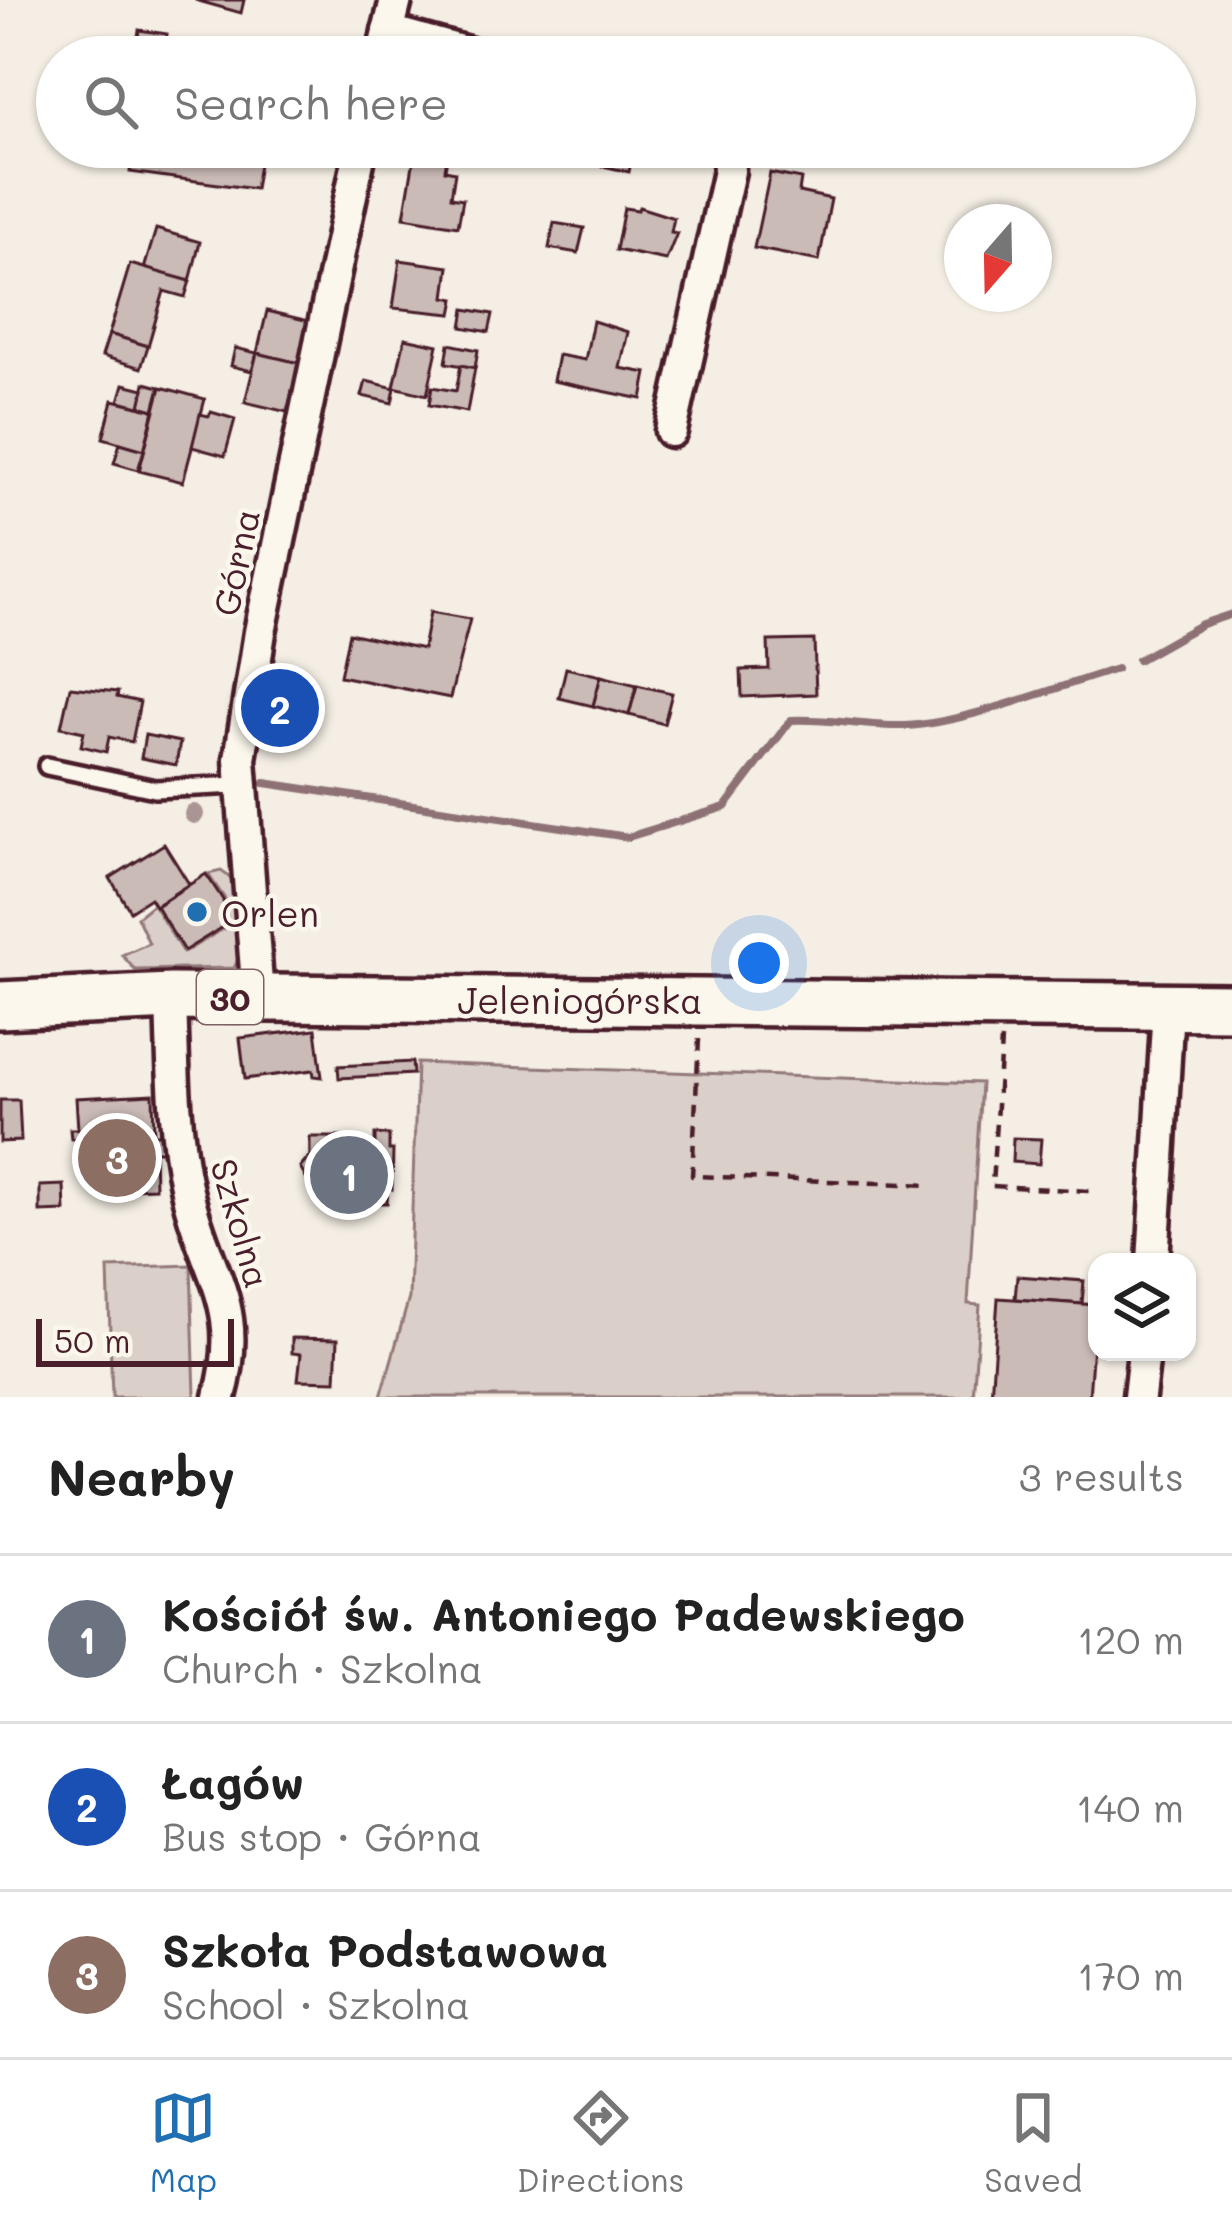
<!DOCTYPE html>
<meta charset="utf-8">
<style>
:root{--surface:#fff;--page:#f2f2f2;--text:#222;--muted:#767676;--line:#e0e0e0;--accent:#1f6fb2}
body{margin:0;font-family:Mali,sans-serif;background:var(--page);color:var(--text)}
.controls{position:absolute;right:36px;bottom:36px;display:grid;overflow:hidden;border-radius:24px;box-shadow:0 3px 9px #0004}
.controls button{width:108px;height:108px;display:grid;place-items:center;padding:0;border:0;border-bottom:3px solid var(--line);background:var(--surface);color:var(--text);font:60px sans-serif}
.compass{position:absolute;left:944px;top:204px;width:108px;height:108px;border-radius:50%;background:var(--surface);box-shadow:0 3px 9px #0004;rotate:200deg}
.scale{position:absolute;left:36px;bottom:30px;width:198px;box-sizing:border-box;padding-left:12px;border:6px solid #4a1f2b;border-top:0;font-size:33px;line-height:42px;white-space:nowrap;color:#4a1f2b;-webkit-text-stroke:9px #fbf7ec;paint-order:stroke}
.you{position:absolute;left:759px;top:963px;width:42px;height:42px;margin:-30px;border:9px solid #fff;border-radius:50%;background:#1a73e8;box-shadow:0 0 0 18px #1a73e833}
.badge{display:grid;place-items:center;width:78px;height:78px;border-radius:50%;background:var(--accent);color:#fff;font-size:39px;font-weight:700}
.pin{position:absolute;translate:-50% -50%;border:6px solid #fff;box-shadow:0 3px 12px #0006}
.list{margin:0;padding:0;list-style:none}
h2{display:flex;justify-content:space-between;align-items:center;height:156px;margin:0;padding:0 48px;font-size:51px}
h2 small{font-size:39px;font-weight:400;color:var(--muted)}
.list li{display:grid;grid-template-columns:78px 1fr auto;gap:36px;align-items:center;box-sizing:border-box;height:168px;padding:0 48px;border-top:3px solid var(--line)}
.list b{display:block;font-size:45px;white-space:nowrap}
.list p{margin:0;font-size:39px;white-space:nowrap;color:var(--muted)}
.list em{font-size:39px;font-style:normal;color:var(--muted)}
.icon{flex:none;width:66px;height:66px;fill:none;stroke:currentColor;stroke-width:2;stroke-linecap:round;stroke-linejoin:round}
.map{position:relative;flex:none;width:1232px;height:1397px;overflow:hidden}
.search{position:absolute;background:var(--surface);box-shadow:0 3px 9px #0004;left:36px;right:36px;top:36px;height:132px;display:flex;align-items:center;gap:30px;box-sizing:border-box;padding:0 42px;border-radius:66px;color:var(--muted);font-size:45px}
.sheet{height:660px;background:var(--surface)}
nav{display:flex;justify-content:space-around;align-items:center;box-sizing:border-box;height:168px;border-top:3px solid var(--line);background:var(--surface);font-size:33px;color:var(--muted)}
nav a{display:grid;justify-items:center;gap:6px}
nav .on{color:var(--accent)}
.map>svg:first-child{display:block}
.green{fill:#dbd0c9;stroke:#92787a;stroke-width:3}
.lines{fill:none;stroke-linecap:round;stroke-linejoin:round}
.stream{stroke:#8d7174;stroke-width:8}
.building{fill:#cabbb6;stroke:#4a1f2b;stroke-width:3}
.service-casing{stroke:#4a1f2b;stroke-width:24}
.minor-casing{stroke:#4a1f2b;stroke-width:39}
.primary-casing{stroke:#4a1f2b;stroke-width:54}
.path{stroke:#4a1f2b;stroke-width:4.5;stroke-dasharray:12 9;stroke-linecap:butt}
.service{stroke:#fbf7ec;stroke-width:15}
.minor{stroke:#fbf7ec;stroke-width:30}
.primary{stroke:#fbf7ec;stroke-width:45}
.tree{fill:#aa9494}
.poi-dot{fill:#1f6fb2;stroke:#fbf7ec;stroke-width:4.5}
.labels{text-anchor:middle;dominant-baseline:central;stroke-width:9;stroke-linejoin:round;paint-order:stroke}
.shield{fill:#fbf7ec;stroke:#7f6065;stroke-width:3}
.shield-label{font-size:33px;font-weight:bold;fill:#4a1f2b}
.street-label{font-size:36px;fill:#4a1f2b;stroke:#fbf7ec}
.poi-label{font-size:36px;fill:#4a1f2b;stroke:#fbf7ec;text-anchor:start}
</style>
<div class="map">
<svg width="1232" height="1397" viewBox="0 0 1232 1397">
<rect width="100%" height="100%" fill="#f4eee4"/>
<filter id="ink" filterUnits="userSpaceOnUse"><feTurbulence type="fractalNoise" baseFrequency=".00833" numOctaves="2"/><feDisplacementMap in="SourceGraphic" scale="24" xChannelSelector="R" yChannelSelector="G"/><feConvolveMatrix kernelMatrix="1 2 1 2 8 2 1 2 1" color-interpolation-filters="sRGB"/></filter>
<g filter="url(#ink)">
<g class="green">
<path d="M221 871C250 888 247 943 234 968L135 970 122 955 149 943 137 917 153 904 183 953 228 926 225 899 208 874Z"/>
<polygon points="417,1063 981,1083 968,1304 980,1305 973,1397 381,1397 409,1298"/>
<polygon points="191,1265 195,1397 112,1397 108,1268"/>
</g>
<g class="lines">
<g class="stream">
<polyline points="1138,660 1202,624 1232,614"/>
<path d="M265 783 628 837 725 807 791 720C829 718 868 727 905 726 965 723 1057 687 1116 669"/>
</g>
</g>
<g class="building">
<polygon points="195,0 244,0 241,13"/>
<polygon points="139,30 167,34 164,57 135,57"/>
<polygon points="133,147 261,151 255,189 130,172"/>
<polygon points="416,147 448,151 445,170 455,172 451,197 463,199 458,226 404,217"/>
<polygon points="570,147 634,147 629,172 568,158"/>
<polygon points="770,173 801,179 799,192 831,199 819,261 754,248"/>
<polygon points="639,207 674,218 671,232 677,233 666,260 616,250 624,208 638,210"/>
<polygon points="554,223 584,228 578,253 549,248"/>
<polygon points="156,229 200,242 190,281 144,269"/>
<polygon points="400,260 449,267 445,297 455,299 452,314 393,308"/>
<polygon points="130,264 190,281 185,297 164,291 148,346 109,334"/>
<polygon points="465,309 493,314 489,332 462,327"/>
<polygon points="267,311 309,321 299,363 257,353"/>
<polygon points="593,321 628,332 620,368 647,373 642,399 553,381 558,355 585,360"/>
<polygon points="109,334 148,346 141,368 102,356"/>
<polygon points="405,338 438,345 427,395 394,387"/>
<polygon points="449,344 478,350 475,368 446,363"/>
<polygon points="235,348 257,353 252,371 231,366"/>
<polygon points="257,353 299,363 287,412 245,402"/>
<polygon points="461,365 475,368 467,412 429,405 432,387 456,391"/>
<polygon points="366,381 395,388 392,403 362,396"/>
<polygon points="145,383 160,387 154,410 140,406"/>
<polygon points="124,384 144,389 140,406 119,401"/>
<polygon points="161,387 205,399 183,482 139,471"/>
<polygon points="113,400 154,410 144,450 103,438"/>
<polygon points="211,412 235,419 225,456 192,447 200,414 209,416"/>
<polygon points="120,443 144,450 138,470 114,463"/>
<polygon points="430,612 470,619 450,698 340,676 349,633 423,649"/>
<polygon points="814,640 816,694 742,697 741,670 769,669 768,641"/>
<polygon points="566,668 601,676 593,706 559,698"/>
<polygon points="601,676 637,685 629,715 593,706"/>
<polygon points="637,685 672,693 664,724 629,715"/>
<polygon points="70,687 118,692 117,697 140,702 132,742 109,737 106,752 81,746 84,732 61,727"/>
<polygon points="145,735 180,742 176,765 141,758"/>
<polygon points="164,844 189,884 155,906 150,898 130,911 110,878"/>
<polygon points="206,874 223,900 226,925 184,951 156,906"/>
<polygon points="316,1029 322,1077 314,1076 313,1070 245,1079 240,1038"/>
<polygon points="412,1062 413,1074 339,1078 338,1066"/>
<polygon points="153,1094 154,1134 161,1134 162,1151 154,1151 155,1188 106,1190 108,1137 71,1139 70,1129 78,1129 76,1098"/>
<polygon points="0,1100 19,1100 21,1141 0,1142"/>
<polygon points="375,1134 389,1135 389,1150 393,1150 392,1189 388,1188 387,1203 374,1203 374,1188 338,1188 337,1201 317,1201 317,1185 310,1185 300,1168 310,1156 310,1137 342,1137 343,1150 375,1150"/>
<polygon points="1013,1138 1041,1139 1039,1164 1012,1162"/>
<polygon points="64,1185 65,1211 40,1212 40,1186"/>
<polygon points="1017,1276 1084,1281 1082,1304 1015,1299"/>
<polygon points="998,1298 1096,1305 1089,1397 991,1397"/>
<polygon points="292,1338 338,1339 336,1381 298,1380 301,1354 292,1353"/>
</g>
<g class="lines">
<defs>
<polyline id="service" points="47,766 155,789 239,785"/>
<g id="minor">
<polyline points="388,31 482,57"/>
<polyline points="382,57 396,0"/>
<polyline points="671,431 729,171 728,147"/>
<path d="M171 997C173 1060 173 1129 187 1191 206 1277 246 1302 220 1397"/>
<polyline points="258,997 240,759 260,632 361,147"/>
<polyline points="1153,1262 1168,1007"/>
<polyline points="1139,1397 1144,1352"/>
</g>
<polyline id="primary" points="0,1005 171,997 1232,1007"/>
</defs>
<use href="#service" class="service-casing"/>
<use href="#minor" class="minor-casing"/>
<use href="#primary" class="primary-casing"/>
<g class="path">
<polyline points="699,1039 692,1176 932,1185"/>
<polyline points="1001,1040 992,1186 1090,1191"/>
</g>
<use href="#service" class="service"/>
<use href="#minor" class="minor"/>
<use href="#primary" class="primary"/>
</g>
<circle class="tree" cx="194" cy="814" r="10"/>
</g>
<circle class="poi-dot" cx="197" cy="912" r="12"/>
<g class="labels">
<rect class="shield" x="197" y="970" width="66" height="54" rx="9"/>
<g class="shield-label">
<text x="230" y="997">30</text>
</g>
<g class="street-label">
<text transform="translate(235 562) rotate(-78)">Górna</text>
<text x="580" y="999">Jeleniogórska</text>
<text transform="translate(242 1223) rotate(74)">Szkolna</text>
</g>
<g class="poi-label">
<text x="221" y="912">Orlen</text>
</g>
</g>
</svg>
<div class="controls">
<button><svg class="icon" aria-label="layers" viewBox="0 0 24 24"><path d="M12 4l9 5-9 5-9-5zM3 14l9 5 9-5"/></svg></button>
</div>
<svg class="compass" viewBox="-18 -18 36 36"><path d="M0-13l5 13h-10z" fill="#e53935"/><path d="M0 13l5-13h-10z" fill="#767676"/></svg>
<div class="scale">50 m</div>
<div class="you"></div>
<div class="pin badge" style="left:349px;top:1175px;background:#6b7280">1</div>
<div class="pin badge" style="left:280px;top:708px;background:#1a4fb4">2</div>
<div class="pin badge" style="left:117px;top:1158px;background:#8d6e63">3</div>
<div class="search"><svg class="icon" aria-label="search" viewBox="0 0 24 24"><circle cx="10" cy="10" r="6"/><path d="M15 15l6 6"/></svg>Search here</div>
</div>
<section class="sheet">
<h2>Nearby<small>3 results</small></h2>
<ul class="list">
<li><span class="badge" style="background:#6b7280">1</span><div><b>Kościół św. Antoniego Padewskiego</b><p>Church · Szkolna</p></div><em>120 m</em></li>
<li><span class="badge" style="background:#1a4fb4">2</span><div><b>Łagów</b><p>Bus stop · Górna</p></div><em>140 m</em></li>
<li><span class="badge" style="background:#8d6e63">3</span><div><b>Szkoła Podstawowa</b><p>School · Szkolna</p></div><em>170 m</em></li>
</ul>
</section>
<nav>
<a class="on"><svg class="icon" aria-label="map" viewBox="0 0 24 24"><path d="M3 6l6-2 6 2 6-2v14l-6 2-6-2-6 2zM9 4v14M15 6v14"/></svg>Map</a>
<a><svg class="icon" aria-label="directions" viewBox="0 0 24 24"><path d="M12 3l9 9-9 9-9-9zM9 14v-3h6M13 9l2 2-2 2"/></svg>Directions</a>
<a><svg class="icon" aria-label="saved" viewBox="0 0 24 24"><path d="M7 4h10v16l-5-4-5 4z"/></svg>Saved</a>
</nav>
